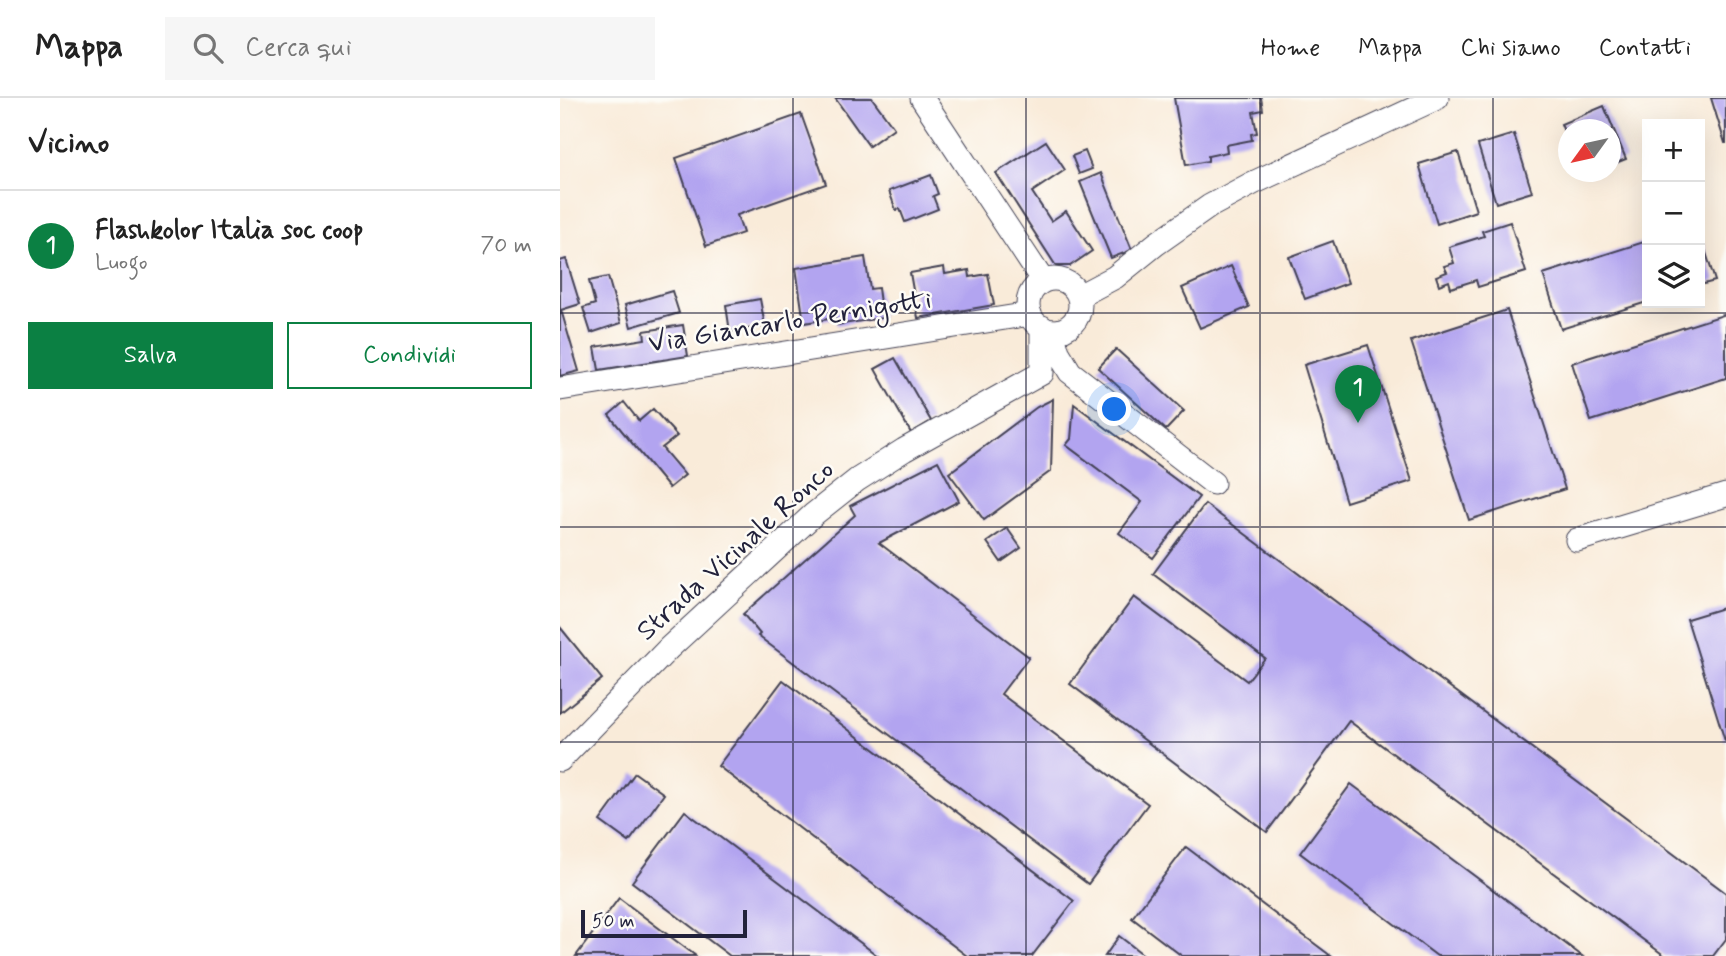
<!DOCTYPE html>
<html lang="it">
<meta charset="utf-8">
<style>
:root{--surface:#fff;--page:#f6f6f6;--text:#222;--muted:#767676;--line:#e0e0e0;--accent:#0b8043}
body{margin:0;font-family:Mynerve,sans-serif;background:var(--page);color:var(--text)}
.controls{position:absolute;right:21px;top:21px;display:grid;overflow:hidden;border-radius:0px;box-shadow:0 7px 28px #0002}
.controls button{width:63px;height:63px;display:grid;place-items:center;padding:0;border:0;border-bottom:2px solid var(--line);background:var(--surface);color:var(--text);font:35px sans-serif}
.compass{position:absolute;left:998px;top:21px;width:63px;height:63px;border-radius:50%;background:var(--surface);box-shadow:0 7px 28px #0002;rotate:237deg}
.scale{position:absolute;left:21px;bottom:18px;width:166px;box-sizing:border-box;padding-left:7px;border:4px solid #22223b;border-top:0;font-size:19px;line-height:24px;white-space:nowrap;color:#22223b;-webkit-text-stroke:5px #fdfcf7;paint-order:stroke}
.you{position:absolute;left:555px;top:312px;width:24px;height:24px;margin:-18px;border:5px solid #fff;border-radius:50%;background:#1a73e8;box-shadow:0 0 0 10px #1a73e833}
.badge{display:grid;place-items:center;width:46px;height:46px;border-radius:50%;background:var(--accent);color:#fff;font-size:23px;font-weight:700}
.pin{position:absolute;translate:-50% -58px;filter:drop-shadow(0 2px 4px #0008)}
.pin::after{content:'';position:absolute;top:37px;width:24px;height:21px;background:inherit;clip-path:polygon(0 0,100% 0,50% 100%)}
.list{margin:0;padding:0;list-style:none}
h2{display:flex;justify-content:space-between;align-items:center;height:91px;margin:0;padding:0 28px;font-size:30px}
h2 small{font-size:23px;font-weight:400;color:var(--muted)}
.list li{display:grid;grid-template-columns:46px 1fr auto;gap:21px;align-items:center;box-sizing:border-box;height:112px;padding:0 28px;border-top:2px solid var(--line)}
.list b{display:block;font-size:26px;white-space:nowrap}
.list p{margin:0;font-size:23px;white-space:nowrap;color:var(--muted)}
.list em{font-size:23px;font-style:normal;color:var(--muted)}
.actions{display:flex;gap:14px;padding:21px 28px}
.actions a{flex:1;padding:16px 0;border:2px solid var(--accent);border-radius:0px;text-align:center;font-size:24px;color:var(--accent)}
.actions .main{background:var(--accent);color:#fff}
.icon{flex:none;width:38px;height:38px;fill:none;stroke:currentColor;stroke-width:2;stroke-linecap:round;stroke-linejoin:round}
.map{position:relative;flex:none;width:1166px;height:858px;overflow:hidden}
header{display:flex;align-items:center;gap:42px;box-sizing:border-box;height:98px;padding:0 35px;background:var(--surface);border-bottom:2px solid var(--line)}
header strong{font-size:33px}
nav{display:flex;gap:38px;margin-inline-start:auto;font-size:24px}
.search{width:490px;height:63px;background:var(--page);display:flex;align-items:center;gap:18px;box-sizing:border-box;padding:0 24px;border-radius:0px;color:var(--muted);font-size:26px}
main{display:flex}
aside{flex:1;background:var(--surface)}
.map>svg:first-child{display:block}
.building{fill:#b2a4f0}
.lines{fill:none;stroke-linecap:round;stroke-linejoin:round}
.minor-casing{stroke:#424053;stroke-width:25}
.minor{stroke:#fff;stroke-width:23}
.grid{fill:none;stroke:#22223b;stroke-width:2;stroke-opacity:0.55}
.labels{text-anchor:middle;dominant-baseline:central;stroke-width:5;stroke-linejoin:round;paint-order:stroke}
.street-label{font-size:28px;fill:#22223b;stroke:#fdfcf7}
</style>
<header>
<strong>Mappa</strong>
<div class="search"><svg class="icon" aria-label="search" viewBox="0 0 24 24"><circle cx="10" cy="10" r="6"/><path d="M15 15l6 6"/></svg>Cerca qui</div>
<nav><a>Home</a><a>Mappa</a><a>Chi siamo</a><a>Contatti</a></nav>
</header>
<main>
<aside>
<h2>Vicino<small></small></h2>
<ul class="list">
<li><span class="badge">1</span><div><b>Flashkolor Italia soc coop</b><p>Luogo</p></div><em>70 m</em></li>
</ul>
<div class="actions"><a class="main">Salva</a><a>Condividi</a></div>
</aside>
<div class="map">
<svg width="1166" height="858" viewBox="0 0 1166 858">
<rect width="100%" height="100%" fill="#fdfcf7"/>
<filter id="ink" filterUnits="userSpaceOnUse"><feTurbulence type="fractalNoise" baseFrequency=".0143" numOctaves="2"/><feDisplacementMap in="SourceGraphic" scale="14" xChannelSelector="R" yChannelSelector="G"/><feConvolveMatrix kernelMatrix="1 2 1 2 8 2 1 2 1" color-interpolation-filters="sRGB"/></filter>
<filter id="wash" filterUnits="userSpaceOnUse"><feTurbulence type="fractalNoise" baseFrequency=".00686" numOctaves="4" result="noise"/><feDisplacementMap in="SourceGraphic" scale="28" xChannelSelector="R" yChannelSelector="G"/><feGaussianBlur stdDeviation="1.57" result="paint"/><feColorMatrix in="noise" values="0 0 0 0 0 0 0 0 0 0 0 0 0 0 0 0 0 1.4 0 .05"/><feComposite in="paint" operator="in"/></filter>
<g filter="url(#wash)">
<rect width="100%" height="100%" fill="#f9ebd9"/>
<g id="blocks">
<g class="building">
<polygon points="275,0 312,0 334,30 309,48"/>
<polygon points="614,0 701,0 703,12 693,14 697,35 691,36 692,42 666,47 667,54 648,58 648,63 626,67"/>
<polygon points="1151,0 1166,0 1166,45 1165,45"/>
<polygon points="1044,8 1066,61 1051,67 1051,32 1009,32 1008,43 1001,26"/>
<polygon points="241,16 266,86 177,117 183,135 146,148 116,60"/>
<polygon points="954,36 972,94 936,105 918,47"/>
<polygon points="486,43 505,72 472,94 491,123 506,113 532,153 510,168 496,168 436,75"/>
<polygon points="525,53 532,71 519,76 512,58"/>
<polygon points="898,54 916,113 877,126 859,66"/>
<polygon points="541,75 572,152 551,160 520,84"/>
<polygon points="371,77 378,96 373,98 378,111 345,124 340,111 336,112 329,93"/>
<polygon points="950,124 966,174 918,189 916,182 891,190 889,183 879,187 876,178 887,174 884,168 894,165 889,149 924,138 922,133"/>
<polygon points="1140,136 1155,183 1140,187"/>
<polygon points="773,143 788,185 745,201 729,159"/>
<polygon points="1087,143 1087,204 1001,231 983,176"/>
<polygon points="305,159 310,191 318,190 322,220 277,227 275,220 244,225 236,170"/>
<polygon points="6,161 20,206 1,212 19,273 0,278 0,163"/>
<polygon points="671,168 689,209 640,230 622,190"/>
<polygon points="384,169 385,176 409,172 410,179 428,176 434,207 358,220 350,175"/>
<polygon points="48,179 61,225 31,235 23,210 35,206 29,183"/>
<polygon points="112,193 119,215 71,229 65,207"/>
<polygon points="200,201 205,228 170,234 166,207"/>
<polygon points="947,212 1005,391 909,422 851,243"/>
<polygon points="1166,216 1166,280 1031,323 1012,265"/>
<polygon points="123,227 128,258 39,272 35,249 85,241 84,233"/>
<polygon points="808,247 852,383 786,404 744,267"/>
<polygon points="556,251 624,313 606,332 538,270"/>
<polygon points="335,260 371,323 351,335 315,271"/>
<polygon points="493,301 491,373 424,422 389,375 477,309"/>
<polygon points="64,304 79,323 93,311 117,338 102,350 125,377 109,390 49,317"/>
<polygon points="514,306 639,399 593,460 559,435 582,404 506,347 511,341"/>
<polygon points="378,363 399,403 319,445 469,559 441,596 588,706 528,786 198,538 200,536 183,516 295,417 290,408"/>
<polygon points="645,406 1166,795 1166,841 1153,858 1105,858 789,623 707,734 510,586 574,499 687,583 705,560 593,476"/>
<polygon points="447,430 461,450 441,464 427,444"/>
<polygon points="1166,509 1166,643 1165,643 1127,521"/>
<polygon points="0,529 42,581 0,615"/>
<polygon points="223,582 514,803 472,858 407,858 158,668"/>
<polygon points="75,675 104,696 69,744 40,723"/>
<polygon points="791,686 1022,858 877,858 740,755"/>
<polygon points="125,713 318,858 170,858 72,784"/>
<polygon points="626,749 771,858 622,858 572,820"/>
<polygon points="59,800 136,858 16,858"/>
<polygon points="559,838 585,858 545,858"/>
</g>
</g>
</g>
<g filter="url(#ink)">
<use href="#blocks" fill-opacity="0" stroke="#424053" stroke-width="2"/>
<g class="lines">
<defs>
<g id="minor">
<polyline points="362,0 483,183"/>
<circle cx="494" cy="207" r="26"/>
<polyline points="519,198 555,179 596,146 650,108 693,85 877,0"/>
<polyline points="492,233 498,254 510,274 653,385"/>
<polyline points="0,291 470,216"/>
<polyline points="1017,442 1166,397"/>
<polyline points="0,662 109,550 254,416 297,382 344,352 482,275 482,229"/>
</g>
</defs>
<use href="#minor" class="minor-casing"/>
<use href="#minor" class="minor"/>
</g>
</g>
<path class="grid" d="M233 0V858M466 0V858M700 0V858M933 0V858M0 215H1166M0 429H1166M0 644H1166"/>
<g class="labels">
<g class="street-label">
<text transform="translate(230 224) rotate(-9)">Via Giancarlo Pernigotti</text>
<text transform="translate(176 453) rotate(-42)">Strada Vicinale Ronco</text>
</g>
</g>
</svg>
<div class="controls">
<button>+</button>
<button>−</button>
<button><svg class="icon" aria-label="layers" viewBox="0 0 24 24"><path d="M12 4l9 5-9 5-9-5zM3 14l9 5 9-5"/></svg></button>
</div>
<svg class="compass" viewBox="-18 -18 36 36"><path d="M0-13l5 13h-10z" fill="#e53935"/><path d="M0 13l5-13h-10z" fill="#767676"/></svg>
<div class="scale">50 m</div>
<div class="you"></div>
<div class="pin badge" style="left:798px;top:325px">1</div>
</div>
</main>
